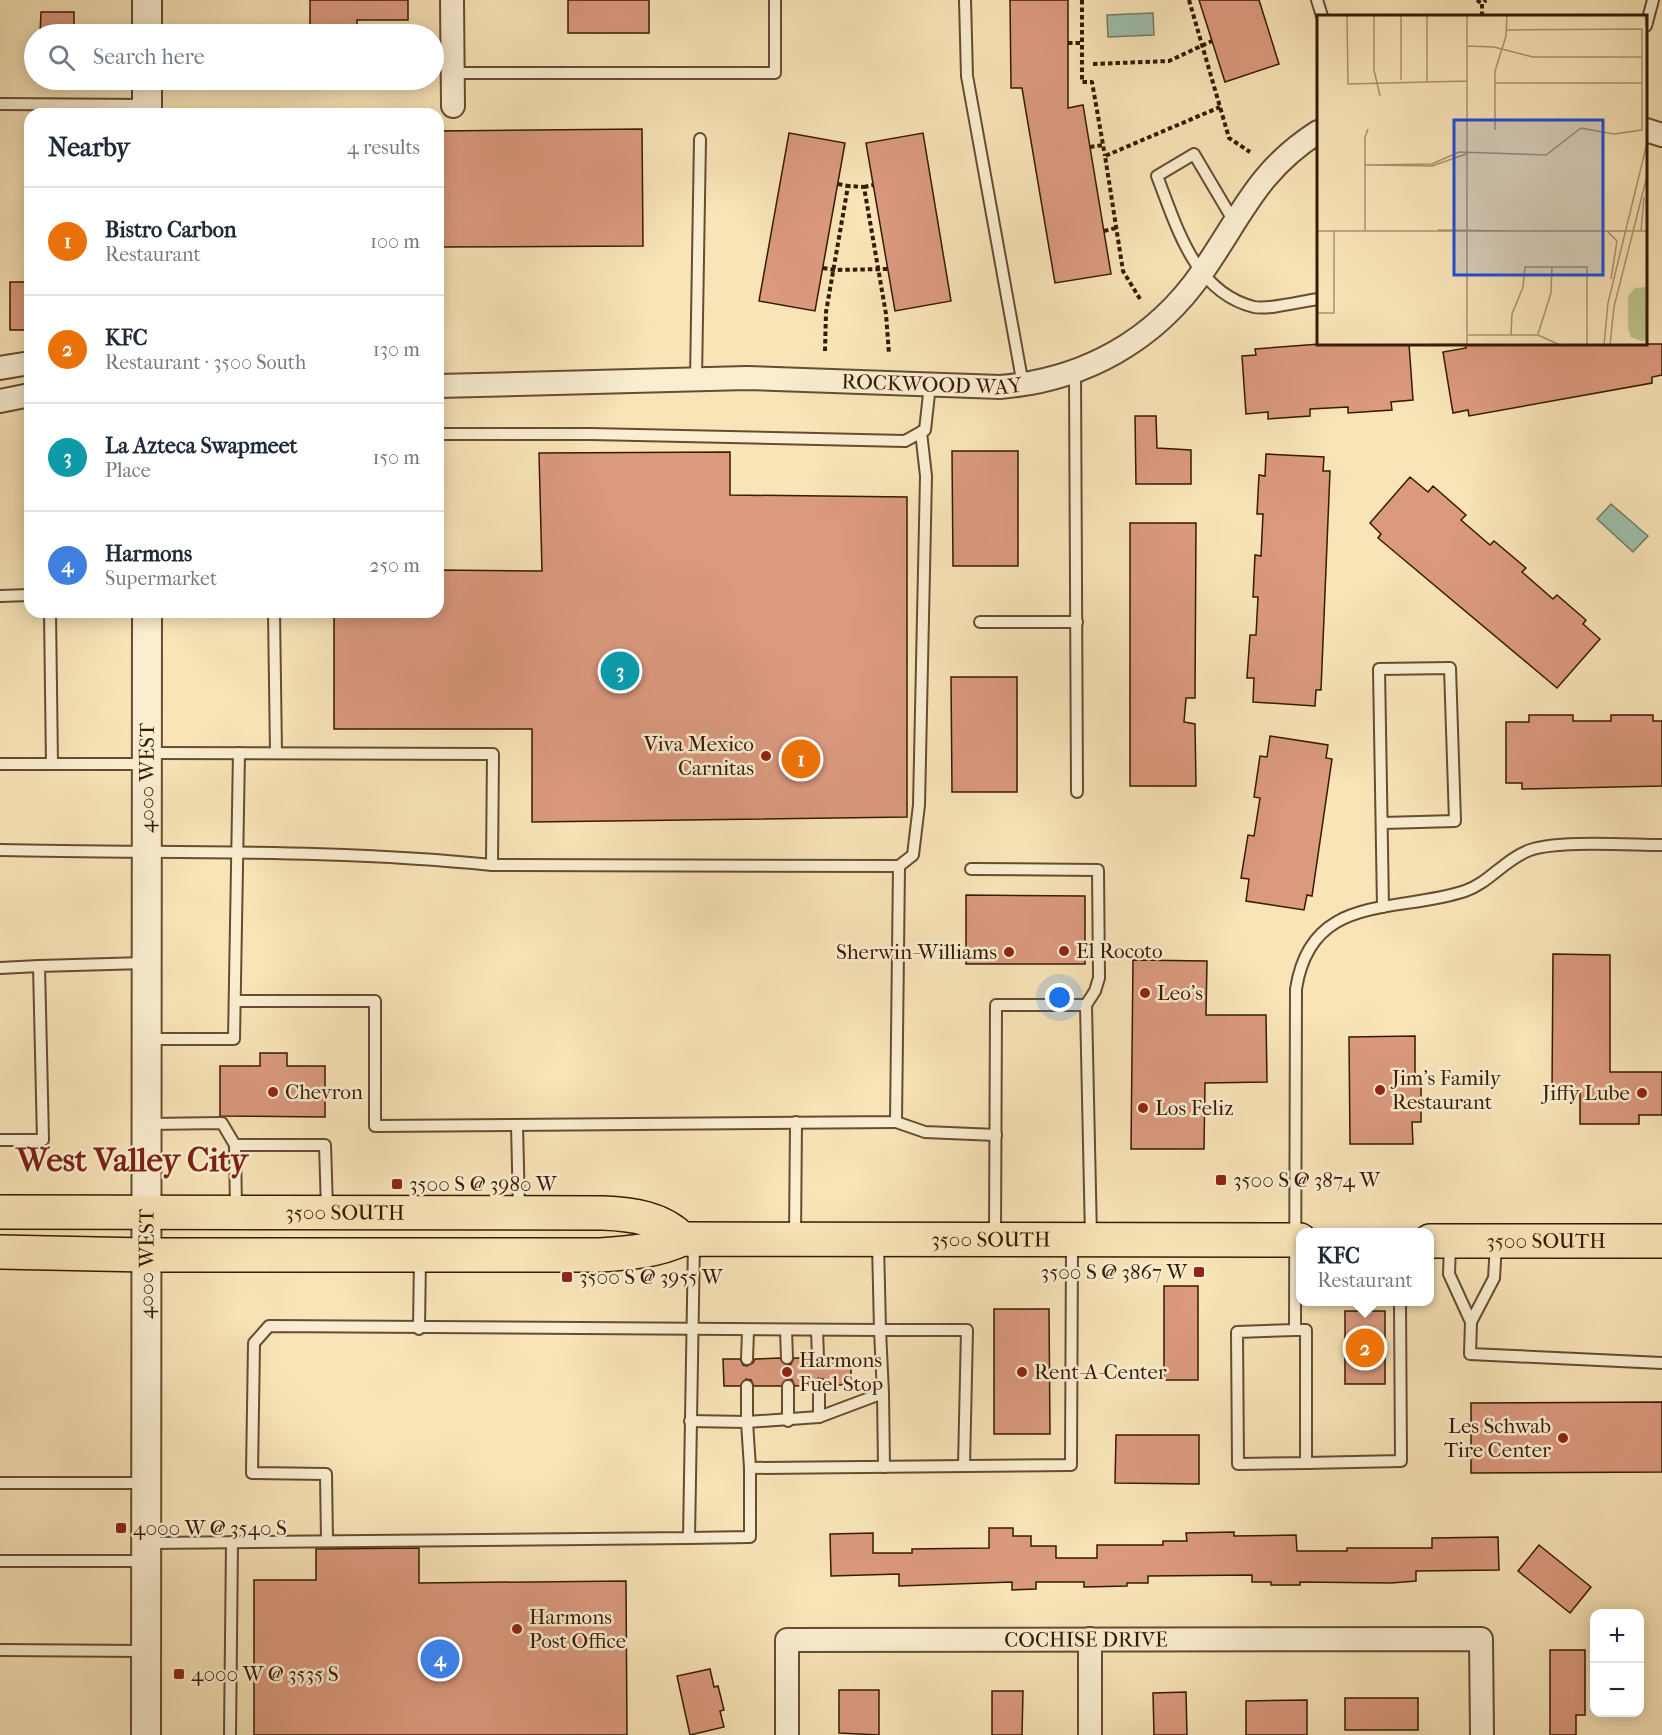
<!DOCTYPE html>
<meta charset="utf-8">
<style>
:root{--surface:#fff;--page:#f6f6f7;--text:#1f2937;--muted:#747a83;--line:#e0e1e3;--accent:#db2777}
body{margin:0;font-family:"IM FELL French Canon",serif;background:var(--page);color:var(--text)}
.controls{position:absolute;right:18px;bottom:18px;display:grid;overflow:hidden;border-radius:12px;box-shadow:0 3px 15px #0003}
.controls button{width:54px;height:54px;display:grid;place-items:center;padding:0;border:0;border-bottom:2px solid var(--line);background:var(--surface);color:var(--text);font:30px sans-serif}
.you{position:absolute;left:1060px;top:998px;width:21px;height:21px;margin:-15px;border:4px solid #fff;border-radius:50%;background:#1a73e8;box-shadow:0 0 0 9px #1a73e833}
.badge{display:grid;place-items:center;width:39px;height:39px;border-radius:50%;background:var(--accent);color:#fff;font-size:20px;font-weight:700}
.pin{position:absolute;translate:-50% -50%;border:3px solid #fff;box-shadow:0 2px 6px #0006}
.popup{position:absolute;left:1296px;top:1228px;width:138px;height:78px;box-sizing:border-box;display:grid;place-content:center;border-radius:12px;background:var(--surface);filter:drop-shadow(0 2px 4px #0005);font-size:20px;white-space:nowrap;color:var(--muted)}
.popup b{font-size:22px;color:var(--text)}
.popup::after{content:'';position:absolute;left:50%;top:100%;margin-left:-12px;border:12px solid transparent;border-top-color:var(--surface)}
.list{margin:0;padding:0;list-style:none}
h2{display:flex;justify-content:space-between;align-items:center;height:78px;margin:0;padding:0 24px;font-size:26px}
h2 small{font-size:20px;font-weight:400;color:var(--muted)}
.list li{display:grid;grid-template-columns:39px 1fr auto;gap:18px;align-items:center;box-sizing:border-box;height:108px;padding:0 24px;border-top:2px solid var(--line)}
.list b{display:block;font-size:22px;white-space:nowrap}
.list p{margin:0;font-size:20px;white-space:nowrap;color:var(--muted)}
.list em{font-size:20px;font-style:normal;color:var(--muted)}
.icon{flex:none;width:33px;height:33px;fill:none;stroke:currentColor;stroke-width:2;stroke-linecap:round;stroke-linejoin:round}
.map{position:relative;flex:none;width:1662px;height:1735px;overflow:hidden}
.search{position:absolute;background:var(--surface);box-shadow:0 3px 15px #0003;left:24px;top:24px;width:420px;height:66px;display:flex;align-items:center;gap:15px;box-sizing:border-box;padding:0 21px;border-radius:33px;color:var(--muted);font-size:22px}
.panel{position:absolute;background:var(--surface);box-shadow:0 3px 15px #0003;left:24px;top:108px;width:420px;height:510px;border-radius:18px}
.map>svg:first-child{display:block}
.water{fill:#9dbfac;stroke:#747d69;stroke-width:1.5}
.building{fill:#db997e;stroke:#361a04;stroke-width:1.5}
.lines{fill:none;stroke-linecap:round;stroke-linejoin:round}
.service-casing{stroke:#664c31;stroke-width:14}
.minor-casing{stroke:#664c31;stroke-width:26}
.tertiary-casing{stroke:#664c31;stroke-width:32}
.primary-casing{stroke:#361a04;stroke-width:36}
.path{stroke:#361a04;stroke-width:4;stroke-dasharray:4.5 3;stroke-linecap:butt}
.service{stroke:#faedd0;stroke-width:10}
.minor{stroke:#faedd0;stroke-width:22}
.tertiary{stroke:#faedd0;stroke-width:28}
.primary{stroke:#f8e4b7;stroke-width:33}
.poi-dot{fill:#8f2418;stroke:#faedd0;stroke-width:2}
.labels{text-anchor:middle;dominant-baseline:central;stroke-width:5;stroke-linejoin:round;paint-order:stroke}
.street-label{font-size:21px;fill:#361a04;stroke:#faedd0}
.poi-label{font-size:21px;fill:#361a04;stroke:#faedd0;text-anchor:start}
.town-label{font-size:33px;font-weight:bold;fill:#7a1f14;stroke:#faedd0}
.inset-road{fill:none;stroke:#aa936f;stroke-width:1.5}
.view{fill:#1d4ed8;fill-opacity:0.15;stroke:#1d4ed8;stroke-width:3}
.inset-edge{fill:none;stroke:#361a04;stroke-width:3}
</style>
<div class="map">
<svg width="1662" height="1735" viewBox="0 0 1662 1735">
<rect width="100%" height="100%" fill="#f8e4b7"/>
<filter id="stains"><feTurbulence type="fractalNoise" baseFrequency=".00333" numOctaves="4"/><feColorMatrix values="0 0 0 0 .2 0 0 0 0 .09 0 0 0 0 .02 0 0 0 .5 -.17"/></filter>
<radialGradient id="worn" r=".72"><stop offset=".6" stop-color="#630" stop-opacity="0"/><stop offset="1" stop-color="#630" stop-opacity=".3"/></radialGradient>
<g class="water">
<polygon points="1153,13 1154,35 1108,37 1107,15"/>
<polygon points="1611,504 1648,536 1633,552 1597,519"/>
</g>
<g class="building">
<polygon points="310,0 408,0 408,20 357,20 357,34 310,34"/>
<rect x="568" y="0" width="81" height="33"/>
<polygon points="1010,0 1068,0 1068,108 1083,105 1111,274 1055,283 1022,88 1011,88"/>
<polygon points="1199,0 1259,0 1279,64 1225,82"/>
<polygon points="41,12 74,12 74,34 40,34"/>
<polygon points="642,129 643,246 438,247 438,131"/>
<polygon points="789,133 845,143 815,311 759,301"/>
<polygon points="923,133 951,301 895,311 866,143"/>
<rect x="10" y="282" width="20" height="48"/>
<polygon points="1320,344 1409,344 1413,400 1391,402 1392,410 1348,413 1348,407 1310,409 1310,416 1268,419 1268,412 1246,414 1242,356 1256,355 1255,349"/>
<polygon points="1465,344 1662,344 1662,375 1652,377 1652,383 1469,416 1468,410 1453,413 1443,352 1466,348"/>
<polygon points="1135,416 1156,416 1157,448 1191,450 1191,484 1136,484"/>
<polygon points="952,451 1018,451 1018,566 953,566"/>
<polygon points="730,452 730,495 907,497 907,817 532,822 532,729 334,729 334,612 438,612 438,570 542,571 539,453"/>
<polygon points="1266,454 1324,457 1323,471 1330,471 1321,690 1316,690 1315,706 1253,702 1254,678 1247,678 1250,635 1256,635 1258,597 1253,597 1255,555 1261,556 1263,514 1257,514 1259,475 1265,476"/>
<polygon points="1410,477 1428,492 1433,486 1466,515 1461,520 1490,545 1494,541 1526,568 1522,572 1553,599 1557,595 1586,620 1583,624 1600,639 1557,688 1378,538 1381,534 1370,523"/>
<polygon points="1130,523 1196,523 1195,698 1186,698 1184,722 1195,724 1196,786 1130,786"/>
<polygon points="951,677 1017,677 1017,792 952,792"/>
<polygon points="1529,715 1573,715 1573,721 1611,721 1611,715 1653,715 1653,721 1662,721 1662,786 1522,789 1522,783 1506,783 1506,722 1529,722"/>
<polygon points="1270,736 1328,745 1326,758 1332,759 1312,896 1307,895 1304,910 1246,901 1249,879 1241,878 1248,835 1254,836 1260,798 1254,797 1260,756 1267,757"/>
<polygon points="966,895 1085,896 1085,964 966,964"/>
<polygon points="1553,954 1610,955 1610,1072 1662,1072 1662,1115 1639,1115 1639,1124 1580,1124 1580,1092 1552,1092"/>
<polygon points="1133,960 1207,961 1206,1015 1266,1015 1267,1082 1205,1083 1204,1149 1131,1149"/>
<polygon points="1415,1036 1415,1082 1421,1082 1421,1122 1412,1122 1413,1144 1350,1144 1349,1037"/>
<polygon points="260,1053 287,1053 287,1066 325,1066 325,1117 220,1116 220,1066 260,1066"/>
<rect x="1164" y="1286" width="34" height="94"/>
<polygon points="994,1309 1049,1309 1050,1434 994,1434"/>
<rect x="1345" y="1311" width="40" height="73"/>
<polygon points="780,1358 787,1365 791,1364 794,1358 810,1358 818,1365 822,1364 825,1358 851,1358 851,1385 826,1385 823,1379 818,1378 812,1385 795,1386 792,1380 787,1379 781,1386 754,1386 751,1380 746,1379 740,1386 724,1386 723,1359 740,1359 743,1365 747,1366 753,1363 755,1359"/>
<polygon points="1662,1402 1662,1472 1471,1473 1471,1403"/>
<polygon points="1116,1435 1199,1435 1199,1484 1115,1483"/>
<polygon points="989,1528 1013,1528 1013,1536 1031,1536 1031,1546 1056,1546 1056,1558 1097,1558 1097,1545 1163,1545 1163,1541 1187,1541 1186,1533 1234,1532 1234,1536 1296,1535 1297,1551 1347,1551 1347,1548 1432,1548 1432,1538 1498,1537 1499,1570 1416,1571 1416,1581 1391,1583 1300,1582 1300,1585 1271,1585 1271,1582 1252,1582 1252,1575 1148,1576 1148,1583 1127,1583 1127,1586 1084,1587 1084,1582 1036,1582 1036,1589 1012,1590 1012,1582 899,1586 899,1574 831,1576 830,1534 873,1533 873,1553 912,1553 912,1549 989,1548"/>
<polygon points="1539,1545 1591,1587 1570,1613 1518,1571"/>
<polygon points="419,1548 419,1583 626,1581 627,1735 254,1735 254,1580 316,1580 316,1549"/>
<polygon points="1550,1650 1585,1650 1585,1715 1576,1715 1576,1735 1550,1735"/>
<polygon points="710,1669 714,1687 718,1686 724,1710 720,1711 724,1727 690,1735 677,1676"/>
<polygon points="839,1690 879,1690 879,1735 839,1733"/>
<polygon points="992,1691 1023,1691 1022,1735 992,1735"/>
<polygon points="1186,1692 1187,1735 1154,1735 1153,1693"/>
<rect x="1345" y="1698" width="73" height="32"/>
<polygon points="1307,1700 1307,1735 1246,1735 1246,1701"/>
</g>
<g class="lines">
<defs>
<g id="service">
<polyline points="965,0 967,76 1023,385"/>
<polyline points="1317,0 1322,16"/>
<polyline points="1646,26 1653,0"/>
<polyline points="452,73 775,73 775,0"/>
<polyline points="0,104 147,105"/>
<path d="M1233 220 1194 154 1157 176C1177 227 1194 292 1254 307 1269 310 1303 301 1318 299"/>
<polyline points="1075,373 1077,792"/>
<polyline points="696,378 700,139"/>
<polyline points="438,434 591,434 905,441 925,430 930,385"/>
<polyline points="0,596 30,595"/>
<polyline points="50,612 52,764"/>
<polyline points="274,612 276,753"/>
<polyline points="980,622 1077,622"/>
<polyline points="148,753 493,754 492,865 899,866 913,855 919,805 926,476 921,432"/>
<polyline points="0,764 147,764"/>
<polyline points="1383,823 1455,821 1450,668 1379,669 1383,907"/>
<path d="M0 850C164 854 329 848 492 865"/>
<polyline points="971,869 1098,870 1099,978 1095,991 1086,1005"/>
<polyline points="0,968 39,966"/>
<polyline points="235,1001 375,1001 375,1126 896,1122 899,866"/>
<polyline points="148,1039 234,1039 239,753"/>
<polyline points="896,1122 925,1132 996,1135"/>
<polyline points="148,1124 222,1123 235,1145 236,1209"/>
<polyline points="517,1125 519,1210"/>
<polyline points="0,1140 43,1140 39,966 144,963"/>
<polyline points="235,1145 325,1145 327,1208"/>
<polyline points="795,1237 796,1122"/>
<polyline points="995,1237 996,1005 1086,1005 1091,1237"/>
<polyline points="1450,1244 1449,1274 1471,1322 1494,1278 1496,1244"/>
<polyline points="1471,1322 1470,1354 1662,1363"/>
<polyline points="419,1329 420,1257"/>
<polyline points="786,1330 787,1358"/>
<polyline points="817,1330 818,1358"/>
<path d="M1295 1330 1237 1332 1238 1464 1306 1463V1330H1295L1296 989C1311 892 1395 914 1465 891 1489 883 1505 859 1530 850 1558 840 1629 845 1662 845"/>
<polyline points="747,1359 748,1331"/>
<polyline points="819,1385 819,1417"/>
<polyline points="747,1386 747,1422 819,1417 883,1393 880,1330 967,1330 964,1466"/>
<polyline points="788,1386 788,1421"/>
<polyline points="883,1393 884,1467"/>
<polyline points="690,1421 747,1422 750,1468"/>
<polyline points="1306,1463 1401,1461 1400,1302"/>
<polyline points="0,1483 145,1483"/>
<polyline points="689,1538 750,1537 750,1468 1071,1465 1072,1244"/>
<polyline points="327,1541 326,1474 252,1473 254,1343 269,1326 880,1330 878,1243"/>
<polyline points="149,1543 689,1538 694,1242"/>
<polyline points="0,1561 145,1561"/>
<polyline points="0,1650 144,1651"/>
<polyline points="230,1735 232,1542"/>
</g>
<g id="minor">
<polyline points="452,0 453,106"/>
<polyline points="1646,130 1662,135"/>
<polyline points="0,368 30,363"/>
<path id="s1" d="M438 386 747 378 1000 387C1084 380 1155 341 1203 271 1242 215 1257 171 1318 132"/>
<polyline points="0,401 30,395"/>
<polyline points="1090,1639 1090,1735"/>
<path id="s2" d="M787 1735V1640L1481 1639 1482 1735"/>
</g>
<g id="tertiary">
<polyline points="147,0 147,34"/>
<polyline points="147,80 147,114"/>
<path id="s3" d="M146 1735 147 612"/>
</g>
<g id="primary">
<path id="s4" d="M0 1212 603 1213C631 1214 662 1218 682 1239"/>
<path id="s5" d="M1430 1241H1662"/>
<path id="s6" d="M0 1252 146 1255H600C628 1253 657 1251 682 1239L1300 1240"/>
</g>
</defs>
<use href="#service" class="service-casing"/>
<use href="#minor" class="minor-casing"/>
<use href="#tertiary" class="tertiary-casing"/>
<use href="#primary" class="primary-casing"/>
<g class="path">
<polyline points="1082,0 1082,82 1092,82 1105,156"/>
<polyline points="1189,0 1229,138 1250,152"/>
<polyline points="1477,0 1482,4"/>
<polyline points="1482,16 1482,4 1486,0"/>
<polyline points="1068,43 1082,43"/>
<polyline points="1093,64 1169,61 1212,41"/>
<polyline points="1090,147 1103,145"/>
<polyline points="838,184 848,186"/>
<polyline points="864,187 873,185"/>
<polyline points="1104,231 1116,228"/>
<polyline points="823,268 834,270 888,269"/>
<polyline points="1140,299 1123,271 1105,156 1220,107"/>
<polyline points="825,351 826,312 848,186 864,187 886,314 889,354"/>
</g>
<use href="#service" class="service"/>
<use href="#minor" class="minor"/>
<use href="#tertiary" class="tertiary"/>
<use href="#primary" class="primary"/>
</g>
<g class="poi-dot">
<circle cx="766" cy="756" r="6"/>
<circle cx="1064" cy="951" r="6"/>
<circle cx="1009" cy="952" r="6"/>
<circle cx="1145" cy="993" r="6"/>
<circle cx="1380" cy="1090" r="6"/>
<circle cx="273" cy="1092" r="6"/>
<circle cx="1642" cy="1093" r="6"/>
<circle cx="1143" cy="1108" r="6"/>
<rect x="1215" y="1174" width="12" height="12" rx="3"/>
<rect x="391" y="1178" width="12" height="12" rx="3"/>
<rect x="1193" y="1266" width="12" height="12" rx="3"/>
<rect x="561" y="1271" width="12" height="12" rx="3"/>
<circle cx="787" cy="1372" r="6"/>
<circle cx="1022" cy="1372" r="6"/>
<circle cx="1563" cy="1438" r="6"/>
<rect x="115" y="1522" width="12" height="12" rx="3"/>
<circle cx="517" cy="1629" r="6"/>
<rect x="173" y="1668" width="12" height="12" rx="3"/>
</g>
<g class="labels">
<g class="street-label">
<text stroke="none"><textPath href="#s1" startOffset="494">ROCKWOOD WAY</textPath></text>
<text stroke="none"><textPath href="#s3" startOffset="957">4000 WEST</textPath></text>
<text stroke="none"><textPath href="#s4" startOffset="345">3500 SOUTH</textPath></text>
<text stroke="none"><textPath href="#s6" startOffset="993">3500 SOUTH</textPath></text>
<text stroke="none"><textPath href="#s5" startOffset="116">3500 SOUTH</textPath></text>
<text stroke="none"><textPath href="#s3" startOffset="471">4000 WEST</textPath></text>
<text stroke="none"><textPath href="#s2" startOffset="394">COCHISE DRIVE</textPath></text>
</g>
<g class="poi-label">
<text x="754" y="744" text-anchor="end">Viva Mexico<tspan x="754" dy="24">Carnitas</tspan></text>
<text x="1076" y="951">El Rocoto</text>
<text x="997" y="952" text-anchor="end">Sherwin-Williams</text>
<text x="1157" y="993">Leo's</text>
<text x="1392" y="1078">Jim's Family<tspan x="1392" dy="24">Restaurant</tspan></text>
<text x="285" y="1092">Chevron</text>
<text x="1630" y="1093" text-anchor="end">Jiffy Lube</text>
<text x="1155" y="1108">Los Feliz</text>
<text x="1233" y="1180">3500 S @ 3874 W</text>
<text x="409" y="1184">3500 S @ 3980 W</text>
<text x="1187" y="1272" text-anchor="end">3500 S @ 3867 W</text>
<text x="579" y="1277">3500 S @ 3955 W</text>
<text x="799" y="1360">Harmons<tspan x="799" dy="24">Fuel Stop</tspan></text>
<text x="1034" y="1372">Rent-A-Center</text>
<text x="1551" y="1426" text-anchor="end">Les Schwab<tspan x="1551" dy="24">Tire Center</tspan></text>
<text x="133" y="1528">4000 W @ 3540 S</text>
<text x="529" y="1617">Harmons<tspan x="529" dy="24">Post Office</tspan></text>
<text x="191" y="1674">4000 W @ 3535 S</text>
</g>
<g class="town-label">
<text x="132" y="1160">West Valley City</text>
</g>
</g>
<g transform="translate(1317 15)">
<rect width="330" height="330" fill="#f8e4b7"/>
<path d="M329 272 330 325 324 326 314 322 311 314V281L318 273Z" fill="#bfc48d"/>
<path class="inset-road" d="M30 0 31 69 150 66M57 0V55L63 81M84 0V65M110 0V66M150 0V330M328 0 330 18M150 31 177 32 216 42H325M178 68H325M178 115V56L189 21 190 0M48 150 115 149 142 137 229 140 264 113 297 119 325 115V14L190 15M55 150 115 151 149 139M121 215 198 216M0 216H330M48 216V122L51 114M290 216 300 226 294 264M324 216 327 182M0 298H17V216M221 319 234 278 235 252M151 320H221L243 330M194 320 195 299 206 272 208 252H270V330M86 330 150 329M287 330 291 288 330 128M293 330 297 292 330 161"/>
<path class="view" d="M137 105H286V260H137Z"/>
<rect width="330" height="330" class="inset-edge"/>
</g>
<rect width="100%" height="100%" filter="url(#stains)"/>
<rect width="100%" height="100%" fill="url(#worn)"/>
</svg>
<div class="controls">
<button>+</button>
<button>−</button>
</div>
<div class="you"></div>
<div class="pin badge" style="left:801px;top:759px;background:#e8710a">1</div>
<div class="pin badge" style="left:1365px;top:1348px;background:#e8710a">2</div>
<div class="popup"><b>KFC</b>Restaurant</div>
<div class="pin badge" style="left:620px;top:671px;background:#0f9aa8">3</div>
<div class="pin badge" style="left:440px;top:1659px;background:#3f7fe0">4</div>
<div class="search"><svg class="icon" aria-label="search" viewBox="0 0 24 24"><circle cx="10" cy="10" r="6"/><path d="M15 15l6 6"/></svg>Search here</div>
<section class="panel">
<h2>Nearby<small>4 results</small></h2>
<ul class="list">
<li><span class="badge" style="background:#e8710a">1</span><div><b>Bistro Carbon</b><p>Restaurant</p></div><em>100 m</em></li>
<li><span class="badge" style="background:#e8710a">2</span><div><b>KFC</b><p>Restaurant · 3500 South</p></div><em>130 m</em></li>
<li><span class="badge" style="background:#0f9aa8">3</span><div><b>La Azteca Swapmeet</b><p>Place</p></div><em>150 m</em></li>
<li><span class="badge" style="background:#3f7fe0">4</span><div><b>Harmons</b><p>Supermarket</p></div><em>250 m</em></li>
</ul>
</section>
</div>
